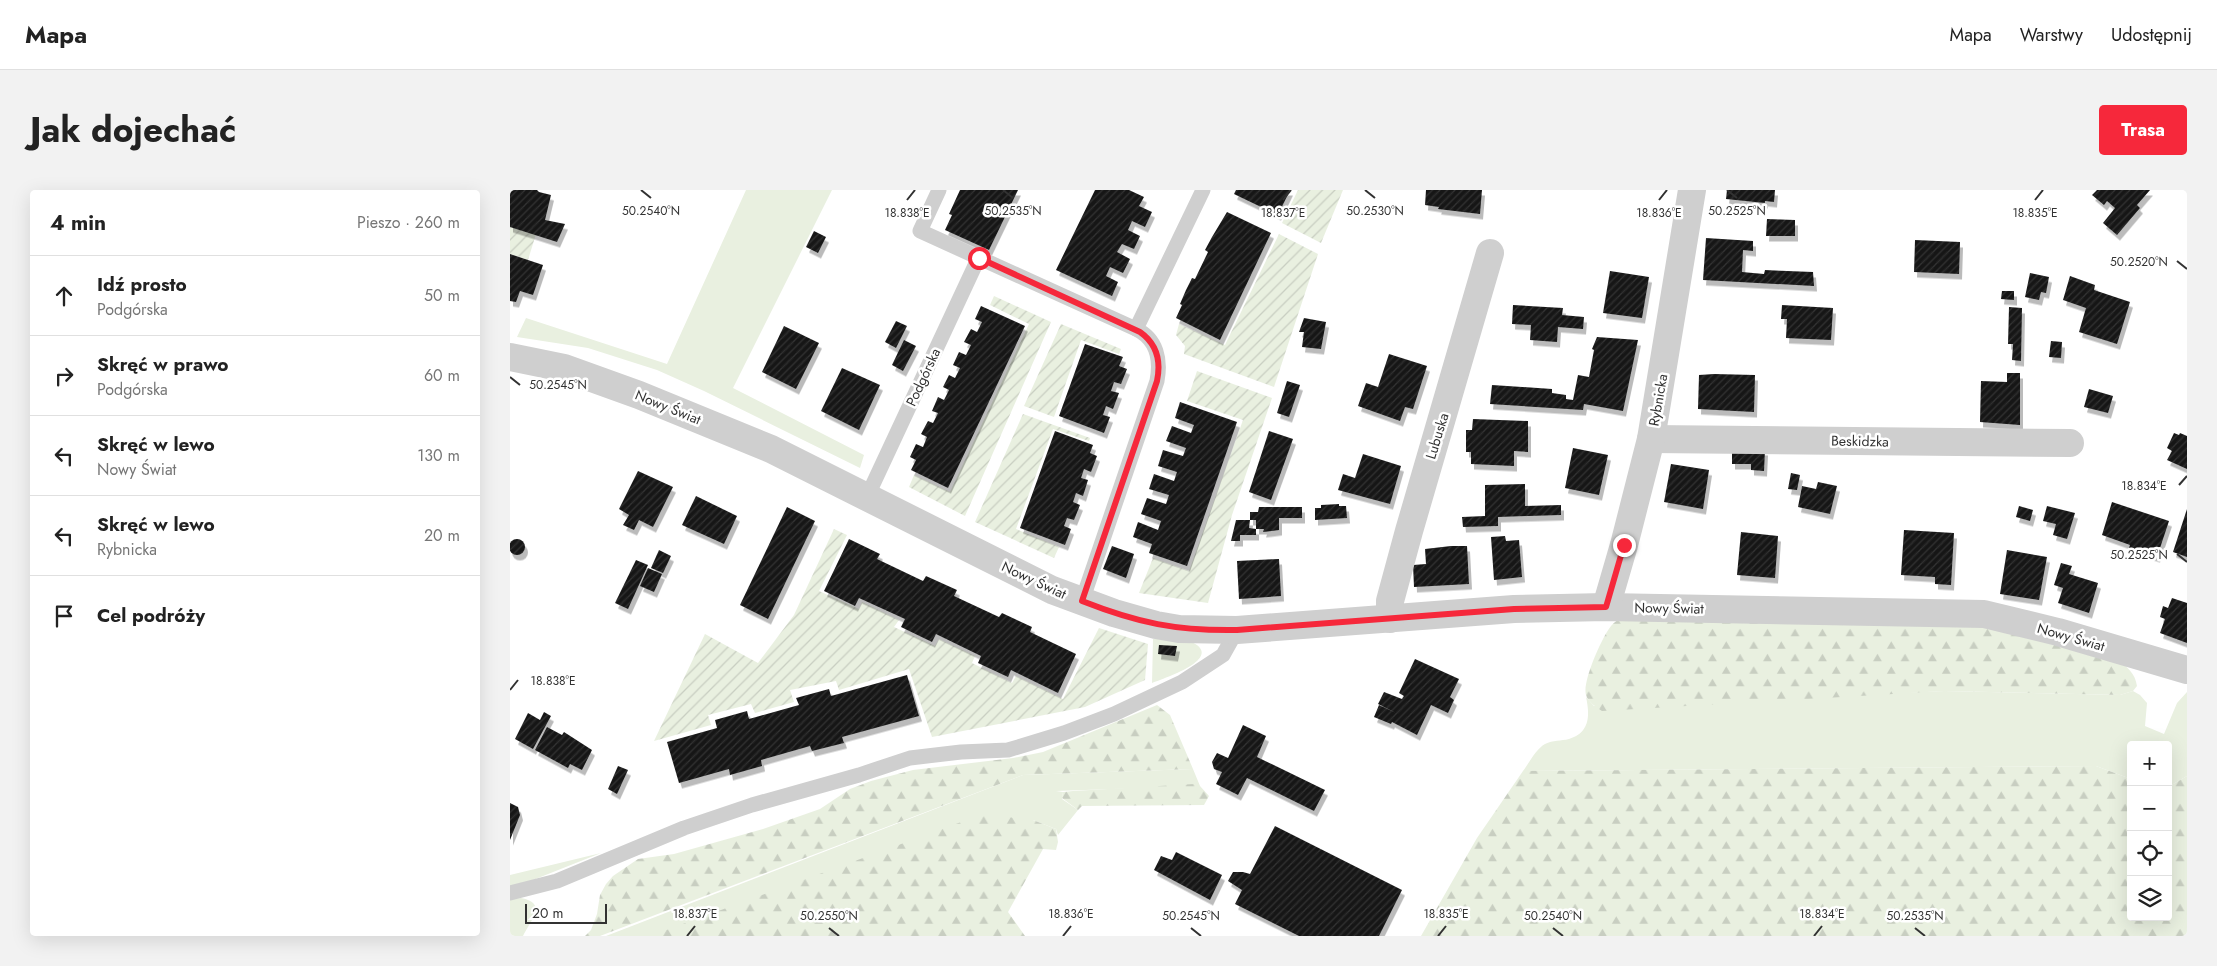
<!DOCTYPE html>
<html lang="pl">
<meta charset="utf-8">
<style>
:root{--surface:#fff;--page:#f2f2f2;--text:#222;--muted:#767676;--line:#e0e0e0;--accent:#f6283b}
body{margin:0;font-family:Jost,sans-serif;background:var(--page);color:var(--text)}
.controls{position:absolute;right:15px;bottom:15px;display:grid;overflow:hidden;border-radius:5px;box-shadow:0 5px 20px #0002}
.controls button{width:45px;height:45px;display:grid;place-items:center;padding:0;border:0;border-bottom:1px solid var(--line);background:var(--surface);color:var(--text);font:25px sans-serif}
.scale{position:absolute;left:15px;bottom:12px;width:82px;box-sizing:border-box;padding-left:5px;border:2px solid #323232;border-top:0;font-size:14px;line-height:18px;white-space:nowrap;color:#323232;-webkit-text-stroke:4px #fff;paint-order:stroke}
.stop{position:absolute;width:15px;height:15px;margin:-11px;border:4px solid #f6283b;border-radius:50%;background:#fff}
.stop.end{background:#f6283b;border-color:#fff;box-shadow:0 1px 5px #0008}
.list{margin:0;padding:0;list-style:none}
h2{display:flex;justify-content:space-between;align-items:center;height:65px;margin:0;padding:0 20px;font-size:21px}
h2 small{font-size:16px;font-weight:400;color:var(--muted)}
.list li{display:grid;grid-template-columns:32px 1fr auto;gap:15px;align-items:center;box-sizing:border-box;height:80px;padding:0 20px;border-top:1px solid var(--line)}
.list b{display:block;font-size:19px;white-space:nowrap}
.list p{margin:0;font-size:16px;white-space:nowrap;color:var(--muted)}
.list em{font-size:16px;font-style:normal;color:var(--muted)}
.icon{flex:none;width:28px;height:28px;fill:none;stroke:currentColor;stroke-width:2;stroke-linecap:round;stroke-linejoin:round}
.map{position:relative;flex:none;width:1677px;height:746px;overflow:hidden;border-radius:5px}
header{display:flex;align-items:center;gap:30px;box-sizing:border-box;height:70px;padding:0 25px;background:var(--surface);border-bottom:1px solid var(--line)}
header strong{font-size:24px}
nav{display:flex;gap:28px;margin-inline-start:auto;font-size:18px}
.intro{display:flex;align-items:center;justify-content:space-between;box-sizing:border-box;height:120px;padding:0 30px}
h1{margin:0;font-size:35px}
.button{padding:12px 22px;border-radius:5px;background:var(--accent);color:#fff;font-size:18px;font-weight:700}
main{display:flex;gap:30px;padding:0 30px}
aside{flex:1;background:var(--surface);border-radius:5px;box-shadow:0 5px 20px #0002}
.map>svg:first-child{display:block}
.grass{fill:#e9f0e0}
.forest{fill:url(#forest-firs)}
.garden{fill:url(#garden-furrows)}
.building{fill:url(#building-hatch);filter:url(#shadow)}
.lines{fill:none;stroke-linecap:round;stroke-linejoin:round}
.lane{stroke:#cfcfcf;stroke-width:15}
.street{stroke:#cfcfcf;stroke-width:28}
.route{stroke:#f6283b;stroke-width:6}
.ticks{fill:none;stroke:#323232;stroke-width:2}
.labels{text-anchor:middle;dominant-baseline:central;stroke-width:5;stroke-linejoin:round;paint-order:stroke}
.street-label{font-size:14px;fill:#323232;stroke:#fff}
.ticks-label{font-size:12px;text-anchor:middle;fill:#323232;stroke:#fff;stroke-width:5;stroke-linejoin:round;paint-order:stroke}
</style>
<header>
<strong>Mapa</strong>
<nav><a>Mapa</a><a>Warstwy</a><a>Udostępnij</a></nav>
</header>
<div class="intro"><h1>Jak dojechać</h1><a class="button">Trasa</a></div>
<main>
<aside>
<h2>4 min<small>Pieszo · 260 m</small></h2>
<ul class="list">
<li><svg class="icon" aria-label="ahead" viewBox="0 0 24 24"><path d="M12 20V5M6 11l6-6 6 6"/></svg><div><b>Idź prosto</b><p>Podgórska</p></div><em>50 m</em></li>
<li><svg class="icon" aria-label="right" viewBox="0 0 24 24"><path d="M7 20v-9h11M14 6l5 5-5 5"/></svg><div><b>Skręć w prawo</b><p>Podgórska</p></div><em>60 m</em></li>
<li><svg class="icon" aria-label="left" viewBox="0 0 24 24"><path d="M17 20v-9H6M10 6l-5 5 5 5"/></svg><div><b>Skręć w lewo</b><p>Nowy Świat</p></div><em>130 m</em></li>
<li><svg class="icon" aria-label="left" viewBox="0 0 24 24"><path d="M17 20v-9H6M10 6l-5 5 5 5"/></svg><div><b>Skręć w lewo</b><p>Rybnicka</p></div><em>20 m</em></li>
<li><svg class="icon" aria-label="arrive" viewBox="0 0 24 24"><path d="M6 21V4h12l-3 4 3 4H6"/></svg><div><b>Cel podróży</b></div></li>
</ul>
</aside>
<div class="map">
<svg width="1677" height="746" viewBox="0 0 1677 746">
<defs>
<pattern id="forest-firs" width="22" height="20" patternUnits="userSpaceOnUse" patternTransform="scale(1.25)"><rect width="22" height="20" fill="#e9f0e0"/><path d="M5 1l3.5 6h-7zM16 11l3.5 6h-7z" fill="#c8cec1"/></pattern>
<pattern id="garden-furrows" width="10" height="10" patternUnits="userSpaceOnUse" patternTransform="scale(1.25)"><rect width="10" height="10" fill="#e9f0e0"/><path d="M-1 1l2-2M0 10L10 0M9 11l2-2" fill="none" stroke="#c8cec1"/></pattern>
<pattern id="building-hatch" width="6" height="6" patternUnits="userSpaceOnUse" patternTransform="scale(1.25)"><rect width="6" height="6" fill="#191919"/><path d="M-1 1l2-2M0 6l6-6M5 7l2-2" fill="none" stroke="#323232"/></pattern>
<filter id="shadow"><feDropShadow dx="3" dy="5.5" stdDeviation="0" flood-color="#0004"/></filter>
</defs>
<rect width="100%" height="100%" fill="#fff"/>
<g class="grass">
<polygon points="236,0 322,0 223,198 354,265 350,278 194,201 147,180 78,158 7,147 16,128 157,174"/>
<path d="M671 448C724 464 661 486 642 493L643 449Z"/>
<path d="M1434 501 1610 505 1623 501 1630 505 1637 513 1635 536 1654 544 1667 513 1677 502V586L1658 597V555H1621V589L1586 576 1013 581C1019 573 1026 559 1035 554 1043 550 1051 551 1059 549 1080 543 1080 525 1076 507L1084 516Z"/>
<polygon points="683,579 690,596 546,601 553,602 552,609 568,620 548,645 546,639 523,630 142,746 96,746 513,585"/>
<polygon points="91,663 23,690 0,696 0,685"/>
<path d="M11 708C38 713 21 730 13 746H0V709Z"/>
</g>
<g class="forest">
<path d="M1113 426 1480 435 1608 470C1618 478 1625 483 1627 496L1623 501 1610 505 1434 501 1092 521C1086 517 1078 512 1076 505 1072 492 1092 447 1101 436 1104 432 1109 429 1113 426Z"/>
<polygon points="647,515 660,525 683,579 513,585 90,746 75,746 81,740 87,724 90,705 96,694 103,686 128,669 164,664 253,639 310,619 340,599 361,591 403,580 503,568 533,562"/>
<polygon points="1586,576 1621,589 1621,727 1658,727 1658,597 1677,586 1677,746 911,746 967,648 1013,581"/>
<polygon points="684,594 690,596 699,606 694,615 572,616 568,620 552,608 553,602 563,601"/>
<polygon points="473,624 523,630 546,639 548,652 546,660 533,659 498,722 515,746 140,746"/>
</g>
<g class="garden">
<polygon points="788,0 833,0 811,53 772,33"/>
<polygon points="0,37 26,44 18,70 0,64"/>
<polygon points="769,44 808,64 764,197 674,164 675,156 666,145 669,134 715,155"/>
<polygon points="484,106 541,132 455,326 399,297 404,285 440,302 519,134 480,115"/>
<polygon points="551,134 611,159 609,164 571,150 544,227 514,216"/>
<polygon points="687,181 762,208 722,325 698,413 629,403 643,368 679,381 733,230 677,211"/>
<polygon points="513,224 580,248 579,251 543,239 506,339 549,357 544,368 465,332"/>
<polygon points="324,339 337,345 309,401 349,419 352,412 389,430 384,437 425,456 429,449 465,466 462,473 502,493 506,486 553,509 589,438 638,454 635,490 575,517 422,547 399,479 329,500 326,491 280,500 284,512 245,523 241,514 198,525 201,535 144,551 195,444 248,473 284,425"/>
</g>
<g class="building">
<polygon points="0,0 27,0 29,2 41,5 35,30 55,34 47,52 0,37"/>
<polygon points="450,0 508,0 479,60 435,40 442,25 439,24"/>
<polygon points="585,0 619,0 634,7 629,16 642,22 635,37 622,31 618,40 630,46 624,59 612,54 607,62 620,69 613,83 600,77 596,86 608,92 602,106 546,80"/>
<polygon points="726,0 780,0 768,25 724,4"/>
<polygon points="916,0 972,0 970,24 928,19 929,17 915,15"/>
<polygon points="1217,0 1265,0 1264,12 1255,11 1255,13 1216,9"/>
<polygon points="1587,0 1640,0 1627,15 1630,18 1607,45 1593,33 1605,18 1597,11 1594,15 1582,5"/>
<polygon points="717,22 761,43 710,150 666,128 672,115 670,114 676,100 682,88 685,89 698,62 695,60 702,47"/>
<polygon points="1257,29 1285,30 1285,46 1256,46"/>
<polygon points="304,41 316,47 308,63 296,57"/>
<polygon points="1196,48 1243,51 1243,61 1233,60 1232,82 1254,84 1255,80 1303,82 1304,96 1193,90"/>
<polygon points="1405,50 1450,52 1449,84 1404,82"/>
<polygon points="0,64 33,75 23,105 10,101 6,112 0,111"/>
<polygon points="1100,81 1139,87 1132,128 1093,123"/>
<polygon points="1520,83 1539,87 1536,103 1531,102 1529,110 1515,107"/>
<polygon points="1560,86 1585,95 1584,100 1620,112 1607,154 1569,142 1576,118 1553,110"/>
<polygon points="1492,101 1504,101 1504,110 1491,109"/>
<polygon points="1003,115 1053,118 1052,125 1074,127 1073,139 1048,137 1047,152 1020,150 1021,135 1002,134"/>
<polygon points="1272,115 1323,118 1321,150 1276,148 1277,129 1271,129"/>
<polygon points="471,116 515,136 438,298 401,280 406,270 400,267 406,254 413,257 417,247 411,244 418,231 423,233 428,223 422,221 428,207 434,210 439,200 433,197 439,185 445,188 450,178 443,175 449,162 456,165 461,155 454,152 461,139 467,142 472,132 465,129"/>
<polygon points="1499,117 1512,118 1511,171 1502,170 1503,154 1498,154"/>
<polygon points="794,128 816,132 811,159 792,157 794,142 789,142"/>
<polygon points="386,131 397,136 386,158 375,152"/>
<polygon points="274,136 309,153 286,199 252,182"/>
<polygon points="1087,147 1128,150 1113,221 1074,214 1073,220 980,214 982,195 1042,199 1042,203 1056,205 1056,209 1063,210 1068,185 1079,187 1084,160 1082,159"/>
<polygon points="394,150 406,156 393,181 382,175"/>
<polygon points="1541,151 1552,152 1551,168 1539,167"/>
<polygon points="575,154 613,167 609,176 617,179 611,194 604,192 601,201 609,203 603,219 596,216 593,225 600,227 594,243 549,226"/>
<polygon points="879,164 917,176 903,219 895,217 890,231 848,216 856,193 868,197"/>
<polygon points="332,178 370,195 349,240 311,221"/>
<polygon points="1497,183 1510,183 1510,235 1470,232 1471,191 1497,192"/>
<polygon points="1204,184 1245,185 1244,222 1188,219 1189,185"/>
<polygon points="777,191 790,195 779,227 767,223"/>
<polygon points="1579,199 1603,206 1598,223 1574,217"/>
<polygon points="670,212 727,232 677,376 639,363 642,354 623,347 628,332 648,340 651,331 631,324 637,308 656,314 659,305 639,299 644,284 664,291 667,282 648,276 653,260 673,266 676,258 656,251 662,236 681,243 684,235 665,228"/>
<polygon points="963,229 1018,231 1018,262 1004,261 1004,276 961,274 961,262 956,262 956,240 962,240"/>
<polygon points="545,241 583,255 580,263 587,266 581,282 574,279 571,288 578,290 573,306 566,303 563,312 570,315 564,330 557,328 554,336 561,339 555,355 510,338"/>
<polygon points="759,241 783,249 761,310 739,302"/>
<polygon points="1664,243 1669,245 1670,243 1677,246 1677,279 1657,270 1662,261 1657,258"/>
<polygon points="1063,258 1098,265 1089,305 1055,298"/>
<polygon points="1222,258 1255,260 1254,281 1241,280 1241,274 1222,274"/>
<polygon points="853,264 891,276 880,314 828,300 833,284 845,288"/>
<polygon points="1161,274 1199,280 1193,319 1154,312"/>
<polygon points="128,281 163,297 143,337 129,330 124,340 113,335 119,325 109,319"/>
<polygon points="1281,283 1290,285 1287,300 1278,299"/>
<polygon points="1308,292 1327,296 1320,324 1288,317 1292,296 1306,299"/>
<polygon points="1015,294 1015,316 1051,315 1051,325 988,327 988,336 953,337 952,327 975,326 975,295"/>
<polygon points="186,306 227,326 214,354 172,335"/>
<polygon points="1602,312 1659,331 1647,367 1619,358 1620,355 1592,345"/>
<polygon points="829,314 829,316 836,316 837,328 805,330 805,318 811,318 811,315"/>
<polygon points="1509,316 1523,320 1520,331 1506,327"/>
<polygon points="1537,316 1565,323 1557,349 1543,345 1546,334 1533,331"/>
<polygon points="277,317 305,331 258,429 230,415"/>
<polygon points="749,317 792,317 792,328 769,328 769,340 753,342 754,339 746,339 746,330 740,330 740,322 748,322"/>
<polygon points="1677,319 1677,367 1663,362"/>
<polygon points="726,330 740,330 739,338 746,339 746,345 730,345 730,351 721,351"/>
<polygon points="1394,340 1444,343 1441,395 1425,394 1425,387 1391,385"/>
<polygon points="1231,342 1268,346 1265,388 1227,385"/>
<polygon points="995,346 996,351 1009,350 1012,387 984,390 981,347"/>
<polygon points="339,349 370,364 367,369 413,391 416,386 447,400 444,406 489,427 492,423 522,437 520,442 566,464 548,503 501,480 498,487 468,473 471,466 426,444 422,452 391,437 395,429 349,408 345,416 314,401"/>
<circle cx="7" cy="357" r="8"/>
<polygon points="602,356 624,364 616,388 593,379"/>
<polygon points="941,356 957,356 959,394 904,397 903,375 916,374 915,359"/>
<polygon points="149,360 161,366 153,383 141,378"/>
<polygon points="1497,360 1537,367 1529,410 1490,404"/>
<polygon points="769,369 771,406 729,409 727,371"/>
<polygon points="126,370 138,375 118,419 105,413"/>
<polygon points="1551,373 1562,376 1559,384 1588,393 1579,423 1548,413 1553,398 1544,395"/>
<polygon points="138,378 152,384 144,402 130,396"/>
<polygon points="1662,408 1677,413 1677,453 1650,443 1655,429 1650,427 1653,416 1658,418"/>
<polygon points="649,455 667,456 665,466 648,464"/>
<polygon points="905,469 949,489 940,507 944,510 938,523 921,515 907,545 882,532 881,534 864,527 869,515 886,523 868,514 874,502 892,509 894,506 889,503"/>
<polygon points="397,485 409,526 332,547 334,553 302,561 300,556 251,570 252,576 220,585 219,579 169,593 157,552 207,538 205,530 237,521 239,529 289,515 286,508 319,499 321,506"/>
<polygon points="34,522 41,526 23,559 5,549 18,523 30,530"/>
<polygon points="733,535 756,546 747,567 815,600 804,621 737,588 728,605 706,594 712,582 704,579 702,572 707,563 718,568"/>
<polygon points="37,537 52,545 54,542 82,560 72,580 60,574 58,578 25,560"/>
<polygon points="108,576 118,580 107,604 98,599"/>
<polygon points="0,613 8,617 10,625 0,650"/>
<polygon points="765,636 892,700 869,746 789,746 725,714 732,700 718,691 723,682 733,682 740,684"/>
<polygon points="666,662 712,685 700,710 644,680 651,666 662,670"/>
</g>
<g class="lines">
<g class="lane">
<polyline points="429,0 410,41 626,139"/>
<polyline points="357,307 469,67"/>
<path d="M572 411 647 191C651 170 647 149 626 139L693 0"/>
<polyline points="0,703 47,691 174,638 242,615 349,585 400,568 451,562 498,560 554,543 604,524 672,492 713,465 727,440"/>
</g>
<g class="street">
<polyline points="0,167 54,178 129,205 261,259 542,400 604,423 646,435 669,439 727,440 1004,419 1096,417 1474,424 1548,442 1677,480"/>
<polyline points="1141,249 1560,253"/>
<polyline points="1096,417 1114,355 1141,249 1182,0"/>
<polyline points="880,429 880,411 899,341 980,63"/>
</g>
</g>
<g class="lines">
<path class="route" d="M469 68 630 142C647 154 651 172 647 191L572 411C628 433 666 441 727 440L1004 419 1096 417 1114 355"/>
</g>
<path class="ticks" d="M131 0 141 8M493 0 503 8M855 0 865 8M1217 0 1227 8M397 10 405 0M773 10 781 0M1149 10 1157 0M1525 10 1533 0M1667 71 1677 79M0 187 10 195M1669 295 1677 286M1667 364 1677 372M0 500 8 490M319 738 329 746M681 738 691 746M1043 738 1053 746M1405 738 1415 746M177 746 185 736M553 746 561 736M928 746 936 736M1304 746 1312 736"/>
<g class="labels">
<g class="street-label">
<text transform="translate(413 187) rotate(-65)">Podgórska</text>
<text transform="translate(1148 210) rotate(-80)">Rybnicka</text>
<text transform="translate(158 217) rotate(22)">Nowy Świat</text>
<text transform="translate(927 246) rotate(-73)">Lubuska</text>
<text transform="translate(1350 251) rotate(1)">Beskidzka</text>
<text transform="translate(524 390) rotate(25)">Nowy Świat</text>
<text transform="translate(1159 418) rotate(1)">Nowy Świat</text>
<text transform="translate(1561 447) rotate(16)">Nowy Świat</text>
</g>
</g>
<g class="ticks-label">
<text x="141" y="25">50.2540°N</text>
<text x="503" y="25">50.2535°N</text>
<text x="865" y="25">50.2530°N</text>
<text x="1227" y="25">50.2525°N</text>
<text x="397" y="27">18.838°E</text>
<text x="773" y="27">18.837°E</text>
<text x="1149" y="27">18.836°E</text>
<text x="1525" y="27">18.835°E</text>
<text x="1629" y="76">50.2520°N</text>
<text x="48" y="199">50.2545°N</text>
<text x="1634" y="300">18.834°E</text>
<text x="1629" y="369">50.2525°N</text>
<text x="43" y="495">18.838°E</text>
<text x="185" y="728">18.837°E</text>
<text x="561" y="728">18.836°E</text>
<text x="936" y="728">18.835°E</text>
<text x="1312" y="728">18.834°E</text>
<text x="319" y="730">50.2550°N</text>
<text x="681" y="730">50.2545°N</text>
<text x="1043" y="730">50.2540°N</text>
<text x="1405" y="730">50.2535°N</text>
</g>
</svg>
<div class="controls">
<button>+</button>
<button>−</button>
<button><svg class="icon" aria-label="locate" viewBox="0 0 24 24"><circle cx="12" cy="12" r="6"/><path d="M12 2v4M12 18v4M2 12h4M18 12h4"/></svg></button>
<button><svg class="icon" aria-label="layers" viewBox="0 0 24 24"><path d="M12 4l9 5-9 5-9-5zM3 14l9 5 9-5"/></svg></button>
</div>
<div class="scale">20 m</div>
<div class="stop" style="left:469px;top:68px"></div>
<div class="stop end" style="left:1114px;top:355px"></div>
</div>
</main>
